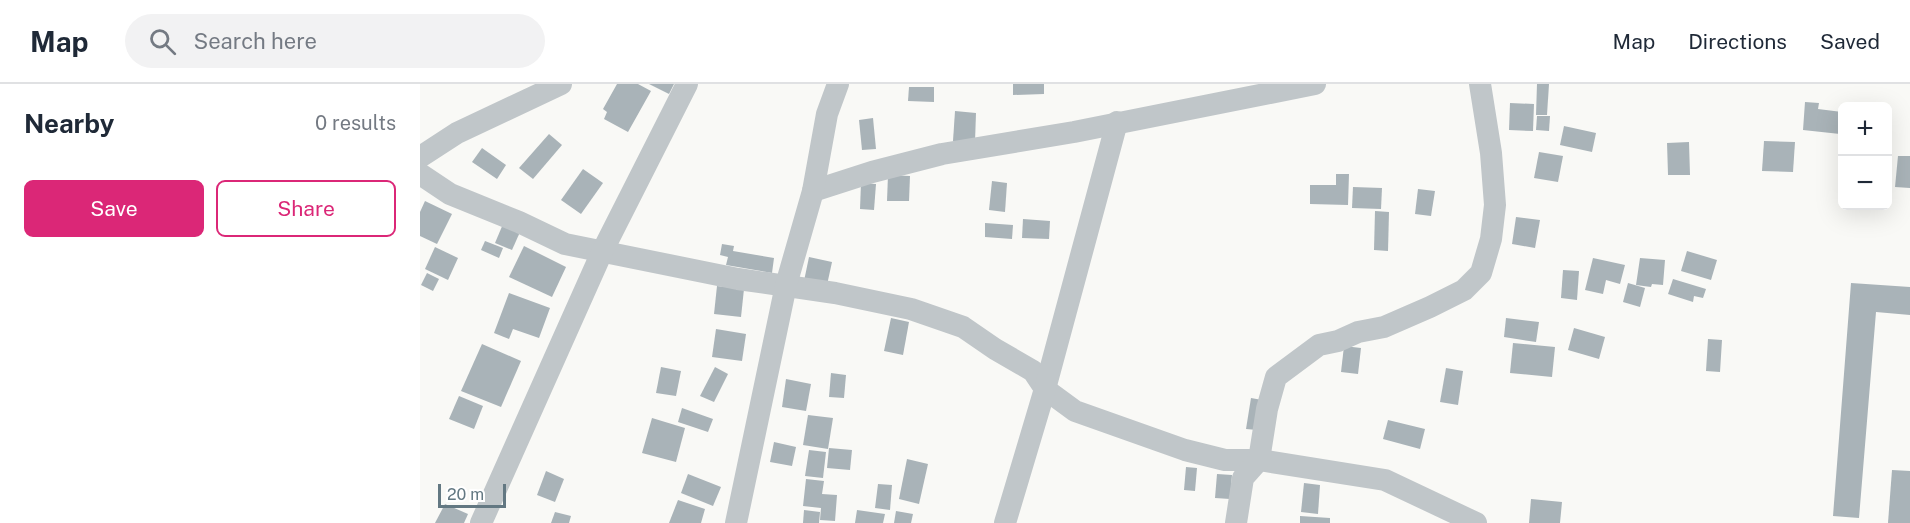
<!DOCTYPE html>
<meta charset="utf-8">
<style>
:root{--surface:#fff;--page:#f2f2f3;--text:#1f2937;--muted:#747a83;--line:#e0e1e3;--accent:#db2777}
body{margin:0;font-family:"Public Sans",sans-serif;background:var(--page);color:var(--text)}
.controls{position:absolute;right:18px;top:18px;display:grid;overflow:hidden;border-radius:9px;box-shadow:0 6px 24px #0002}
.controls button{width:54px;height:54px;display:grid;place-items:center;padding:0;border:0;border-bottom:2px solid var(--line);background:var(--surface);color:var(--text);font:30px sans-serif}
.scale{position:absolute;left:18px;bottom:15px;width:68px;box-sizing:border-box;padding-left:6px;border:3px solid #637882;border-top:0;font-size:16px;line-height:21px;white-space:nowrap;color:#637882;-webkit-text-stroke:4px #fff;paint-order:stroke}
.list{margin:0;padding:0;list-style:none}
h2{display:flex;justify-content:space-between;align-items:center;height:78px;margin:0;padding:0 24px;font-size:26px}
h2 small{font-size:20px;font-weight:400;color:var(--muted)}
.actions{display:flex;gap:12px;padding:18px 24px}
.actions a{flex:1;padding:14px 0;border:2px solid var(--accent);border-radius:9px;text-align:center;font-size:21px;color:var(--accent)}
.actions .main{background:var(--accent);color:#fff}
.icon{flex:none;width:33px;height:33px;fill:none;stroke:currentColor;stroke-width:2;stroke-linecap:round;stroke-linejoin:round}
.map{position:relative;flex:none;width:1490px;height:439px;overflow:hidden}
header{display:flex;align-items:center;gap:36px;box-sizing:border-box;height:84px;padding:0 30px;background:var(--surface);border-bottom:2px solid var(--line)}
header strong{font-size:28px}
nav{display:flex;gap:33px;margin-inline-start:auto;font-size:21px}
.search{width:420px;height:54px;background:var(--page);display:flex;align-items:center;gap:15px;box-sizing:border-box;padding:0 21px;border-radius:33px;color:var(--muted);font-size:22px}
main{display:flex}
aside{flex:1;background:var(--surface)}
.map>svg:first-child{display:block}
.building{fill:#a9b3b8}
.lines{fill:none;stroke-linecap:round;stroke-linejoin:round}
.street{stroke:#c0c6c9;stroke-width:22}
</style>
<header>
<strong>Map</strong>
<div class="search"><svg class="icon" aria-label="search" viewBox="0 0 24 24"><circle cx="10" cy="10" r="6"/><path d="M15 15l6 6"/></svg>Search here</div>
<nav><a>Map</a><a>Directions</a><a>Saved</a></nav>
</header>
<main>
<aside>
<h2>Nearby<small>0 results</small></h2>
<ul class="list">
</ul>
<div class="actions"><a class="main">Save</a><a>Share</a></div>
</aside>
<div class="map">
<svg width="1490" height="439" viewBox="0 0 1490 439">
<rect width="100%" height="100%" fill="#f9f9f6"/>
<g class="building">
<polygon points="197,0 218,0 231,7 208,48 184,35 187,28 183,25"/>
<polygon points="229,0 254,0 249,10"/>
<polygon points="593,0 624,0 624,10 593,11"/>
<polygon points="1117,0 1129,0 1127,31 1116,31"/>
<polygon points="489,3 514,3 514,18 488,17"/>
<polygon points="1385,18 1399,19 1398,25 1422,28 1420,50 1383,46"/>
<polygon points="1090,19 1114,20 1113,47 1089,46"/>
<polygon points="535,27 556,29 555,58 533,57"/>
<polygon points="1117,32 1130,32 1129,47 1116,46"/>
<polygon points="453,34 456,65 442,66 439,36"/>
<polygon points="1144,42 1176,49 1172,68 1140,61"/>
<polygon points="129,50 142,61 113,95 99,84"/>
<polygon points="1344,57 1375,58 1373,88 1342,87"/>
<polygon points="1269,58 1270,91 1248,91 1247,59"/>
<polygon points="62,64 86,81 77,95 52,78"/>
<polygon points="1119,68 1143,72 1138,98 1114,94"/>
<polygon points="1478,72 1490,72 1490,104 1475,103"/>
<polygon points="163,85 183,99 161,130 141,116"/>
<polygon points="916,90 929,90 928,121 890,120 890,101 916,101"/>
<polygon points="468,91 490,92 489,117 467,117"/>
<polygon points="572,97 587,99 585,128 569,126"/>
<polygon points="441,99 456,100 454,126 440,125"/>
<polygon points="933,103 962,104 961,125 932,124"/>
<polygon points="998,105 1015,107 1011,132 995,130"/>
<polygon points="5,117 32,130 17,160 0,152 0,128"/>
<polygon points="955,127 969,128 968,167 954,166"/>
<polygon points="1096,133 1120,136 1115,164 1092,160"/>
<polygon points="603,135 630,137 629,155 602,154"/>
<polygon points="565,139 593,141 592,155 565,153"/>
<polygon points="83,140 100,148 92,166 75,159"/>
<polygon points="65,157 83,164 79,174 61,166"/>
<polygon points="302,160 314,162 313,167 354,174 352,189 306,181 308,173 300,171"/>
<polygon points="104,162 146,183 132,213 89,193"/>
<polygon points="15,163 38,174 28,196 5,185"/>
<polygon points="1267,167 1297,176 1291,196 1261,187"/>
<polygon points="389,173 412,178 407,201 384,197"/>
<polygon points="1173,174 1205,181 1200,200 1186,196 1183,210 1165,206"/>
<polygon points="1220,174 1245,176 1243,201 1232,200 1231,203 1216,201"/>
<polygon points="1143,186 1159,187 1157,216 1141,214"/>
<polygon points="7,189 19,195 13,207 1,201"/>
<polygon points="1253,195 1286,205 1283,214 1274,212 1273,218 1248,210"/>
<polygon points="1208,199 1225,204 1220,223 1203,218"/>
<polygon points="1431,199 1490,203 1490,231 1456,228 1439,434 1413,432"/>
<polygon points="297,202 324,205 321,233 294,230"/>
<polygon points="89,209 130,224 119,254 93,245 89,255 74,249"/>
<polygon points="471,234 489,238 483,271 464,267"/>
<polygon points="1086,234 1119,238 1116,258 1084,253"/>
<polygon points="1154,244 1185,253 1179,275 1148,266"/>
<polygon points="296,245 326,250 322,277 292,273"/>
<polygon points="1288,255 1302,256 1300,288 1286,287"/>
<polygon points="1093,259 1135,263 1132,293 1090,289"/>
<polygon points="62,260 101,277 81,323 41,307"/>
<polygon points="924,262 941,264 938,290 921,288"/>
<polygon points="241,283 261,287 256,312 236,309"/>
<polygon points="295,283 308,290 294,318 280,312"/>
<polygon points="1026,284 1043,287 1038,321 1020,318"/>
<polygon points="411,289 426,291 424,314 409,313"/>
<polygon points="366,295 391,300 386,327 362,323"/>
<polygon points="39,312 63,322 54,345 29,335"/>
<polygon points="831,314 842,316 837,346 826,345"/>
<polygon points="262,324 293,335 288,348 258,338"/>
<polygon points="388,331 413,334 408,365 383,361"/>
<polygon points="232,334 265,344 256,378 222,369"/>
<polygon points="968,336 1005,345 1000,365 963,355"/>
<polygon points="354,358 376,363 372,382 350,378"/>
<polygon points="409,364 432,366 430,386 407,384"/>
<polygon points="389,366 406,368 403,394 385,392"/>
<polygon points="487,375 508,380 499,420 479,415"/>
<polygon points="766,383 777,384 775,407 764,406"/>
<polygon points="1472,386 1490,387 1490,439 1468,439"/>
<polygon points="126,387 144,395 135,418 117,411"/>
<polygon points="268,390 301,403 293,422 261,409"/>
<polygon points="797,390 812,391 810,415 795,414"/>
<polygon points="386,395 404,397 402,410 417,411 415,437 400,436 401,424 383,422"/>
<polygon points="884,399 900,401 898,430 881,428"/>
<polygon points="458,400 472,401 470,426 455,424"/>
<polygon points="1111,415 1142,418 1140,439 1109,439"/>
<polygon points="258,416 285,425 281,439 249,439"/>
<polygon points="25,420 48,430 44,439 15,439"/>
<polygon points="384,426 400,428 399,439 383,439"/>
<polygon points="437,426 465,430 463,439 435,439"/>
<polygon points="476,427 493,430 491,439 474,439"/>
<polygon points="135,428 151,432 149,439 131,439"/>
<polygon points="880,432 910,434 910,439 880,439"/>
</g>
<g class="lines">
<g class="street">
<polyline points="0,73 37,49 141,0"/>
<polyline points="0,90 30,110 99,138 145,160 318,195 415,209 491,225 543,243 575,265 613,287 625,305 655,327 765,366 805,376 839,376 965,396 1056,439"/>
<polyline points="393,107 452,88 522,70 654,48 895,0"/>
<polyline points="61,439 182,168 267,0"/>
<polyline points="316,439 366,201 393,107 407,30 418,0"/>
<polyline points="585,439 625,305 697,38"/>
<polyline points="816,439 823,394 839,376 847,325 856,293 899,261 918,257 938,248 964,243 1010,223 1044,206 1061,189 1071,155 1075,121 1071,69 1060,0"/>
</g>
</g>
</svg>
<div class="controls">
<button>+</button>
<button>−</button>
</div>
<div class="scale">20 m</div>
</div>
</main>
